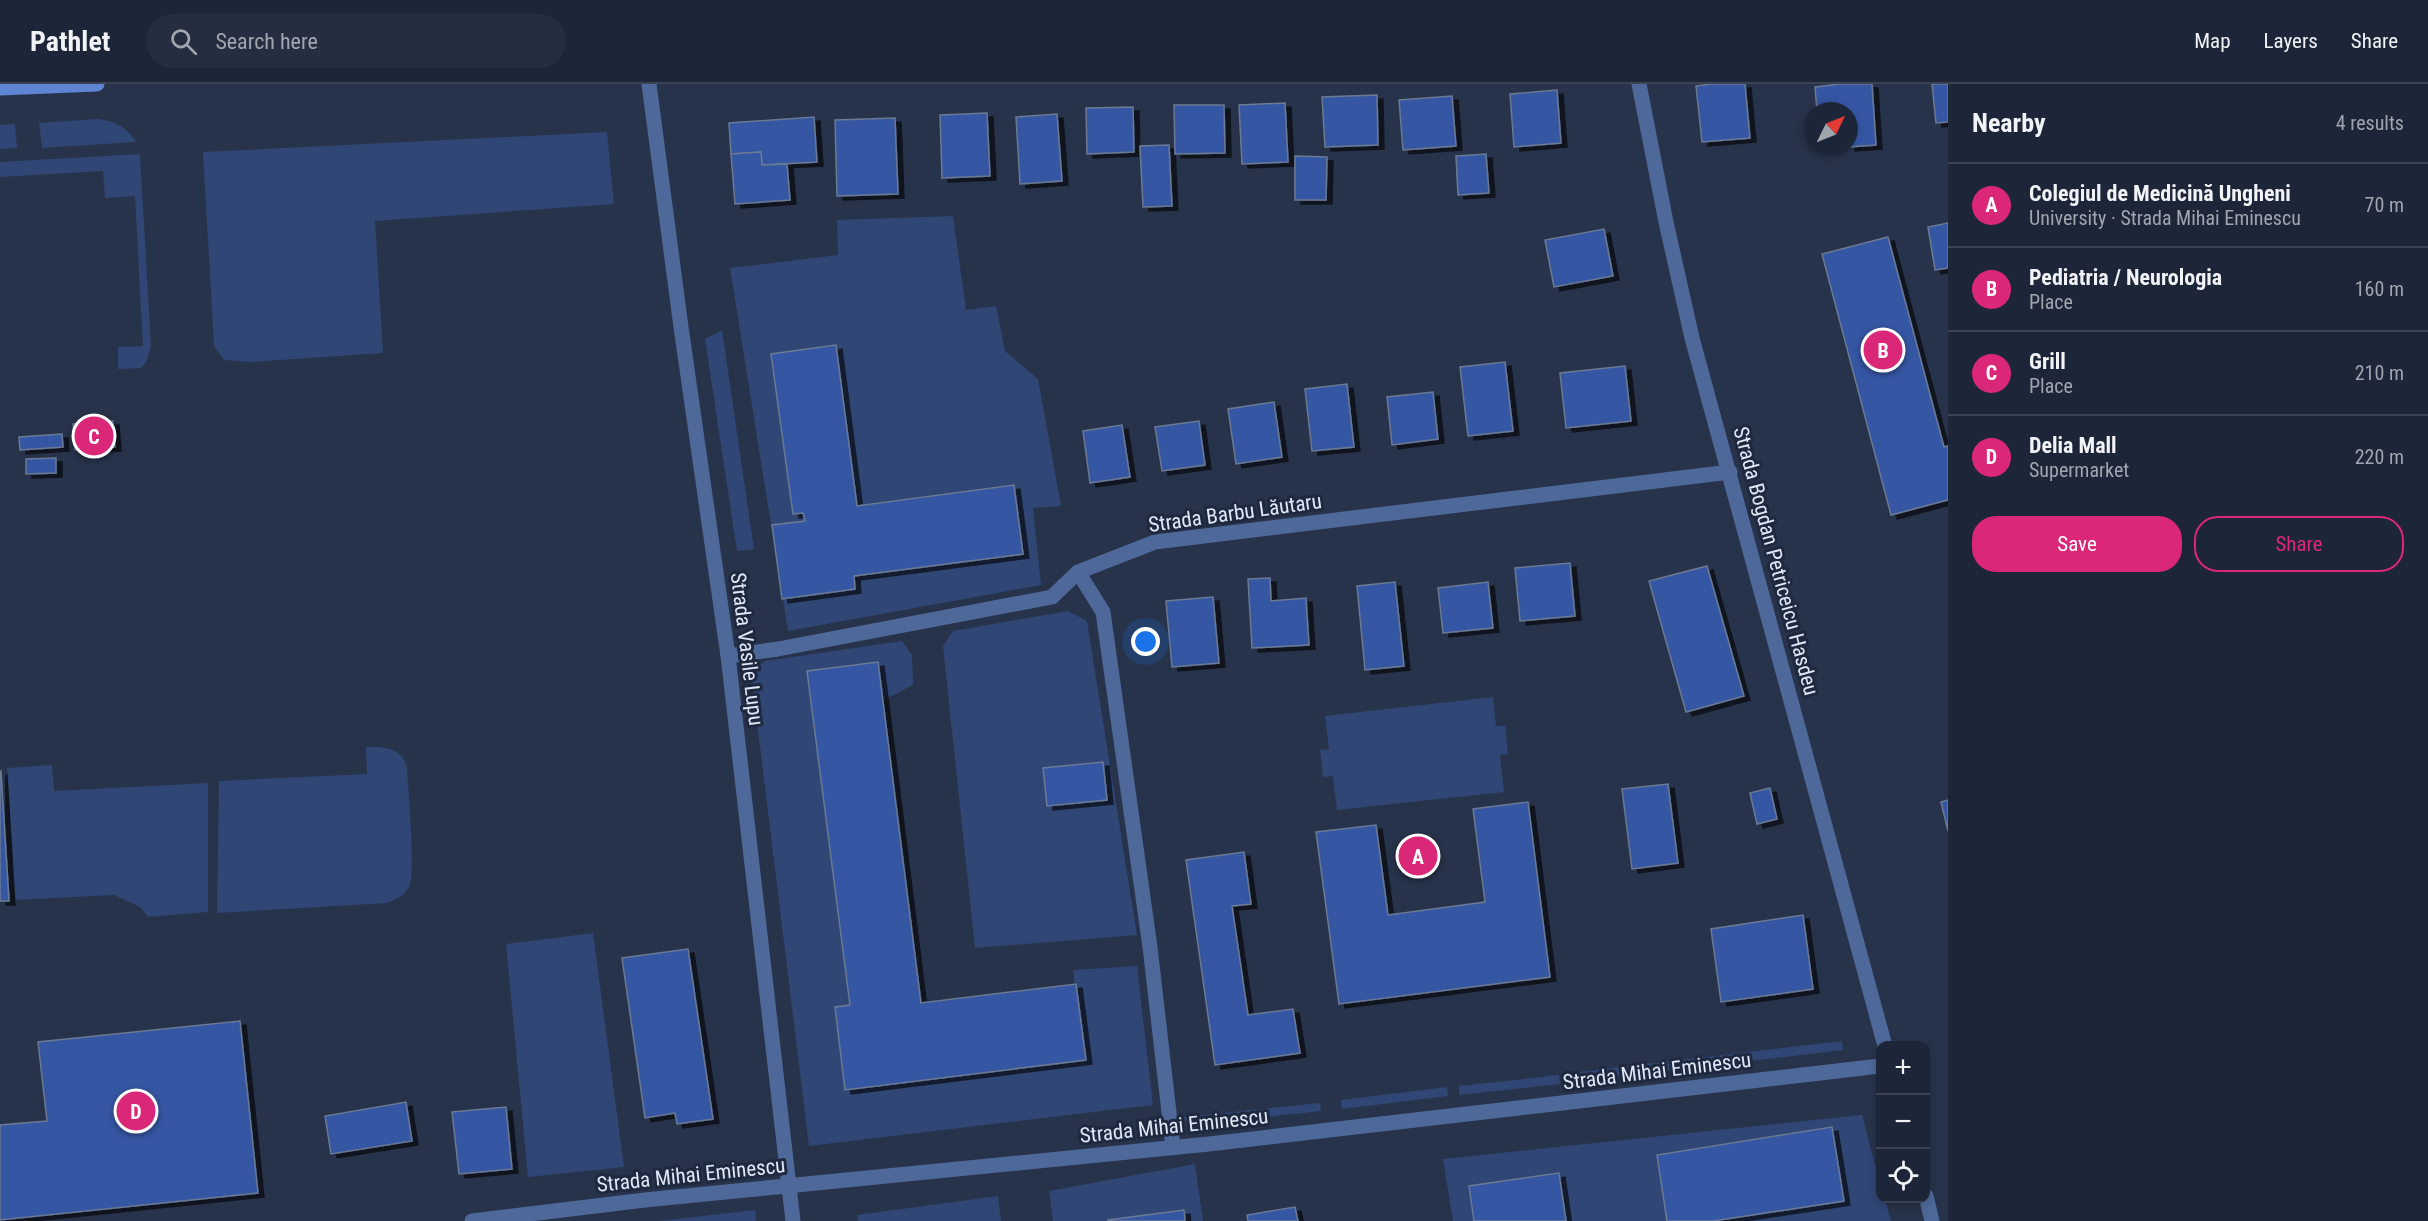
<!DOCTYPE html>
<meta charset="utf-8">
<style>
:root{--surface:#1d2638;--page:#252e40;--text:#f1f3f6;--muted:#a0a5ae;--line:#3b4353;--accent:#db2777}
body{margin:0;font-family:"Roboto Condensed",sans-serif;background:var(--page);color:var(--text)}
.controls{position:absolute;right:18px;bottom:18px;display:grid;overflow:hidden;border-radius:12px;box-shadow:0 3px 9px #0003}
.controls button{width:54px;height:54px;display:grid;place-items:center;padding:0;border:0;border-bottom:2px solid var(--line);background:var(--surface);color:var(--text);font:30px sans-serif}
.compass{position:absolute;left:1804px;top:18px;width:54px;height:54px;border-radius:50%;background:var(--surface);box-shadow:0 3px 9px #0003;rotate:47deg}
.you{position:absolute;left:1146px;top:558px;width:21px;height:21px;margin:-15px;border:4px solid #fff;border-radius:50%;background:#1a73e8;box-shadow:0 0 0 9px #1a73e833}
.badge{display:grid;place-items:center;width:39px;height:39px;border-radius:50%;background:var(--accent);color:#fff;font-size:20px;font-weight:700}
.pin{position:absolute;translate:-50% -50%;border:3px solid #fff;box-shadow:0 2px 6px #0006}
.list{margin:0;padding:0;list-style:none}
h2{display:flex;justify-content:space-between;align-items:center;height:78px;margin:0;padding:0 24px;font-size:26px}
h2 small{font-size:20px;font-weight:400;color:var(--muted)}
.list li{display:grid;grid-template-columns:39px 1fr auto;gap:18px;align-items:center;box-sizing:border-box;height:84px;padding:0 24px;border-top:2px solid var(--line)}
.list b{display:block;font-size:22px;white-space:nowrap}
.list p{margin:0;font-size:20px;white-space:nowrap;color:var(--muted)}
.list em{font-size:20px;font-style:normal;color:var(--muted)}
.actions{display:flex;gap:12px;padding:18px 24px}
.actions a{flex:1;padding:14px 0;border:2px solid var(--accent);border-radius:24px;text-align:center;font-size:21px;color:var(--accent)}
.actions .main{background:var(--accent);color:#fff}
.icon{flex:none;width:33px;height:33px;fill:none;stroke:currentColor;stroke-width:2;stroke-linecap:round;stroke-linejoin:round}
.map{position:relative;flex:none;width:1948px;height:1137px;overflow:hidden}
header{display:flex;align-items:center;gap:36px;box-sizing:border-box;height:84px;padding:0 30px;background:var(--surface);border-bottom:2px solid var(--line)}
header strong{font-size:28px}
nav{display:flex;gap:33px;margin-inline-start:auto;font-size:21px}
.search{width:420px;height:54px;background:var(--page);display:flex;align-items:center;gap:15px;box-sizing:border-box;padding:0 21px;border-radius:33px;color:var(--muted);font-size:22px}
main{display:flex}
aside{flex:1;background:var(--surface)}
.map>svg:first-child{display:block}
.green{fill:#304674}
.building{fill:#3557a3;stroke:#6b7994;stroke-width:1.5;filter:url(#shadow)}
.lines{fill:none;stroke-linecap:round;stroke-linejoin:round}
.lane{stroke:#4f689a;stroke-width:15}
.street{stroke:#4f689a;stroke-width:15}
.secondary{stroke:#5e84d4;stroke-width:15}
.labels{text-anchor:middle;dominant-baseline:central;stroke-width:6;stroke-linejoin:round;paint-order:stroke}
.street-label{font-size:21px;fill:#e0e8f7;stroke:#1e293f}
</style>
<header>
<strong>Pathlet</strong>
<div class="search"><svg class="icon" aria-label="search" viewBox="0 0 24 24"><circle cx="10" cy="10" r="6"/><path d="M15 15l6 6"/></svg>Search here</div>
<nav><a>Map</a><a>Layers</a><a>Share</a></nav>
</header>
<main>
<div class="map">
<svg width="1948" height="1137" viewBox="0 0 1948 1137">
<defs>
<filter id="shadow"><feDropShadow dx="6" dy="4" stdDeviation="0" flood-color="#0009"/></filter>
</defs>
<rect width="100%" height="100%" fill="#27334a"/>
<g class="green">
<path d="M97 35C114 36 127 43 136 58L42 64 39 39Z"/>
<polygon points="15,40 17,64 0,65 0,41"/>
<polygon points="607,48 614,120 375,137 383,269 250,278 224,276 214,262 203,68"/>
<polygon points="140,70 151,263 146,278 141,284 118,285 118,263 143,262 135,112 105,114 103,87 0,93 0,78"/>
<polygon points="953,132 966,226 996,222 1005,267 1038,295 1061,422 1033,424 1041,501 788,547 730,184 838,171 837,136"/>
<polygon points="722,246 754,465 737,467 705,255"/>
<polygon points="1068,527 1087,537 1137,851 975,864 943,562 953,547"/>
<polygon points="902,557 912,571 913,601 882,617 850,921 835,923 846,1006 1085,976 1073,886 1137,882 1153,1021 809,1062 751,589 765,577"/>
<polygon points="1493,613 1496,642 1505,642 1508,670 1500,671 1504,708 1337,726 1333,692 1323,693 1320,666 1329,665 1325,632"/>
<path d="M366 663C384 663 401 663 407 683 408 704 416 790 409 803 404 812 395 816 387 819L217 829 219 697 367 690Z"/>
<polygon points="52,681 54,707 208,699 208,828 148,833 140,823 114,811 15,816 7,684"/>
<polygon points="593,849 624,1083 528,1093 506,860"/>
<polygon points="1842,957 1843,966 1581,997 1579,988"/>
<polygon points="1559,991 1560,1000 1459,1011 1459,1002"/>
<polygon points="1447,1003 1448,1012 1342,1025 1341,1016"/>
<polygon points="1320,1019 1321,1027 1189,1041 1183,1033"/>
<polygon points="1862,1031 1880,1099 1880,1114 1885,1115 1891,1137 1453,1137 1443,1075"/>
<polygon points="1195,1080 1203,1137 1053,1137 1049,1107"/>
<polygon points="998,1112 1001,1137 858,1137 857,1131"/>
<polygon points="755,1126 756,1137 659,1137"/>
</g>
<g class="building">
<polygon points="1712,0 1745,0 1750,54 1702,58 1696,2"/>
<polygon points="1840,0 1872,0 1876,61 1849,63 1849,27 1817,27 1815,3"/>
<polygon points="1932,0 1948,0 1948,38 1936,39"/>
<polygon points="1557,6 1561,59 1514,63 1510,10"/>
<polygon points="1377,11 1378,61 1325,63 1322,13"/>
<polygon points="1452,12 1456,62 1403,66 1399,16"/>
<polygon points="1285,19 1288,78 1242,80 1239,21"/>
<polygon points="1174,21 1224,21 1225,69 1175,70"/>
<polygon points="1133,23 1134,68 1087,70 1086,24"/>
<polygon points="987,29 990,92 942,94 940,31"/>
<polygon points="1057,30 1062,97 1020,100 1016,33"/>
<polygon points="814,33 817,78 762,81 761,68 731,70 729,39"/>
<polygon points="895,34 898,110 837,112 835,36"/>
<polygon points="1169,61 1172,122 1143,123 1140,62"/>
<polygon points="761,68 762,81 787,80 790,116 735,120 731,70"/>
<polygon points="1486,70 1489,109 1458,111 1456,72"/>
<polygon points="1295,72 1327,73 1326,116 1295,116"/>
<polygon points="1948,139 1948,184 1935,186 1928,143"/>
<polygon points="1604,145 1613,192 1554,203 1545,156"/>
<polygon points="1888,153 1944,363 1948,362 1948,416 1891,431 1822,170"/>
<polygon points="836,261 857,422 1014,401 1023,470 854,492 855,505 782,515 772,441 805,437 803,429 793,430 771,270"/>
<polygon points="1505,278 1513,347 1468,352 1460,283"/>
<polygon points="1625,282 1631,337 1566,344 1560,289"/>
<polygon points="1347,300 1354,363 1312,367 1305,305"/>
<polygon points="1433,308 1438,355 1392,361 1387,313"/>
<polygon points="1274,318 1282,373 1236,380 1228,325"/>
<polygon points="113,337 115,363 75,366 73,340"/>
<polygon points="1199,337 1205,381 1162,387 1155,343"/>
<polygon points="1122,341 1130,393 1090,399 1083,347"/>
<polygon points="62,350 63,363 20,366 19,353"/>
<polygon points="56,374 56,389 26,390 26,375"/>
<polygon points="1570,479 1575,532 1520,537 1515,484"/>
<polygon points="1707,482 1744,612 1686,628 1649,497"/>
<polygon points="1270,494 1271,517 1306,514 1309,561 1252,564 1248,495"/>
<polygon points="1395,498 1404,582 1365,586 1357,502"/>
<polygon points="1488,498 1493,544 1443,549 1438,504"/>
<polygon points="1213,513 1219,579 1172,583 1166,517"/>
<polygon points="878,578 921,919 1076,900 1086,976 845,1006 835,923 850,921 807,587"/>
<polygon points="1103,678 1107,716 1047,722 1043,684"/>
<polygon points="1,687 9,817 0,817 0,688"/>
<polygon points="1668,700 1678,779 1632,785 1622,705"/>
<polygon points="1770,704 1777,735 1757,740 1750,709"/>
<polygon points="1948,716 1948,747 1941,718"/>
<polygon points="1528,718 1550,893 1339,920 1316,748 1376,741 1388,831 1485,818 1473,725"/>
<polygon points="1244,768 1251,820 1232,822 1248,931 1293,925 1300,969 1215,981 1186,776"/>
<polygon points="1803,831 1813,905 1721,918 1711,845"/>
<polygon points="688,865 713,1035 677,1040 675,1029 645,1034 622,874"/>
<polygon points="240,937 258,1109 0,1136 0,1041 47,1037 38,958"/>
<polygon points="406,1018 412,1057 331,1070 325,1032"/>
<polygon points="506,1023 512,1085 459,1090 452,1028"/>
<polygon points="1832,1043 1844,1117 1713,1137 1667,1137 1657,1071"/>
<polygon points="1559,1089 1566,1137 1474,1137 1469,1102"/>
<polygon points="1295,1123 1298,1137 1248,1137 1247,1131"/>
<polygon points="1184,1126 1185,1137 1108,1137 1108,1136"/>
</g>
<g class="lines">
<polyline class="lane" points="728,572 778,565 1052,513 1078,488 1103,528 1150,863 1173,1063"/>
<g class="street">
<polyline points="649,0 681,243 728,572 793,1137"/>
<polyline points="1639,0 1666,138 1692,254 1885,962"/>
<polyline points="1078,488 1155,458 1730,388"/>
<polyline points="1926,1112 1932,1137"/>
<polyline points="472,1137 645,1116 1209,1060 1880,982"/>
</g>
<polyline class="secondary" points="0,4 97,0"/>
</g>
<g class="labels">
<g class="street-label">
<text transform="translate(1235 429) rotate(-8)">Strada Barbu Lăutaru</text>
<text transform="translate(1776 477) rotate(75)">Strada Bogdan Petriceicu Hasdeu</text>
<text transform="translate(747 565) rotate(83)">Strada Vasile Lupu</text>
<text transform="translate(1657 987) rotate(-7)">Strada Mihai Eminescu</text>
<text transform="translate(1174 1042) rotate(-6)">Strada Mihai Eminescu</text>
<text transform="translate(691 1091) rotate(-6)">Strada Mihai Eminescu</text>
</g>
</g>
</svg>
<div class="controls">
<button>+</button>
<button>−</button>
<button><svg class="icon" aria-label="locate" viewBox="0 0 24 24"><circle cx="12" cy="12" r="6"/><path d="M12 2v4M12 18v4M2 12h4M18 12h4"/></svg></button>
</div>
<svg class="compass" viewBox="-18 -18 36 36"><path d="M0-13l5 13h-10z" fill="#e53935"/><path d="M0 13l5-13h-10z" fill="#a0a5ae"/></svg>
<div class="you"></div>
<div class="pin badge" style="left:1418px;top:772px">A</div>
<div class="pin badge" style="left:1883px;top:266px">B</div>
<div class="pin badge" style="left:94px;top:352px">C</div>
<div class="pin badge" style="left:136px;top:1027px">D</div>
</div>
<aside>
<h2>Nearby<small>4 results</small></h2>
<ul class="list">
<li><span class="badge">A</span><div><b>Colegiul de Medicină Ungheni</b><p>University · Strada Mihai Eminescu</p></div><em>70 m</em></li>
<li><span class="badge">B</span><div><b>Pediatria / Neurologia</b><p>Place</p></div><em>160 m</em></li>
<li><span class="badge">C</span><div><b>Grill</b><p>Place</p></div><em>210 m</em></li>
<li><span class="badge">D</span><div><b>Delia Mall</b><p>Supermarket</p></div><em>220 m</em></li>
</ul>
<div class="actions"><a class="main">Save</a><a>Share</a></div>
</aside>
</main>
